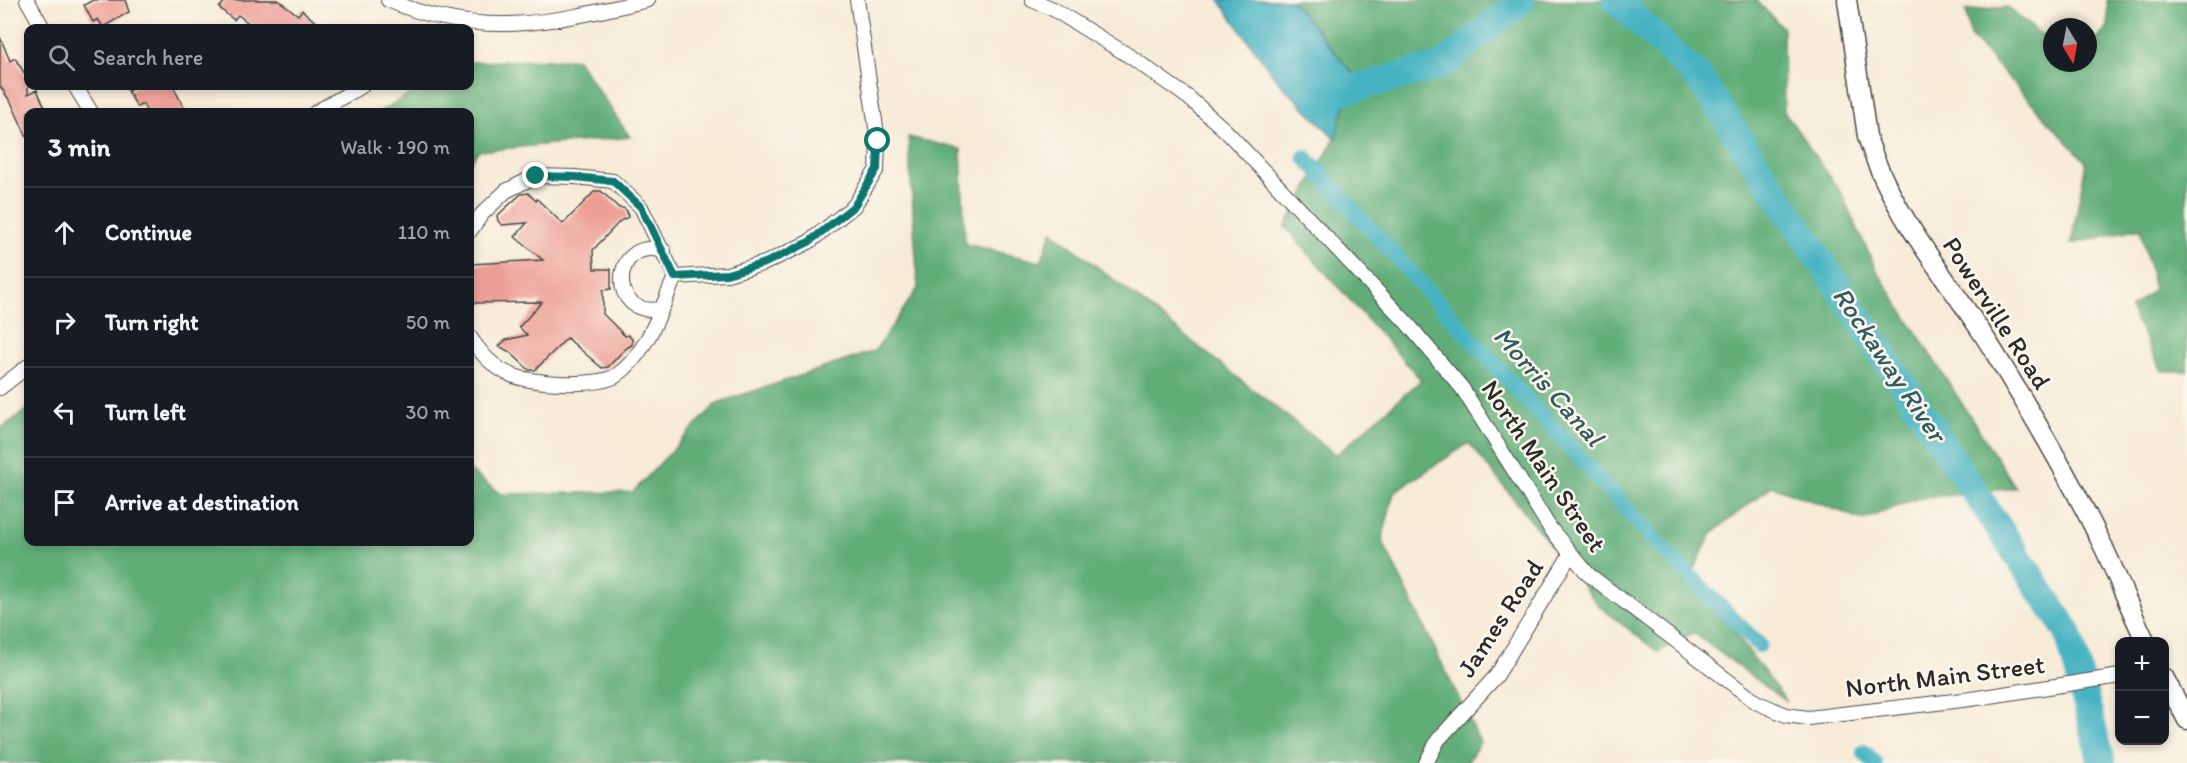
<!DOCTYPE html>
<meta charset="utf-8">
<style>
:root{--surface:#171b24;--page:#242831;--text:#f1f3f6;--muted:#9ea1a6;--line:#363941}
body{margin:0;font-family:Itim,sans-serif;background:var(--page);color:var(--text)}
.controls{position:absolute;right:18px;bottom:18px;display:grid;overflow:hidden;border-radius:12px;box-shadow:0 3px 9px #0003}
.controls button{width:54px;height:54px;display:grid;place-items:center;padding:0;border:0;border-bottom:2px solid var(--line);background:var(--surface);color:var(--text);font:30px sans-serif}
.compass{position:absolute;left:2043px;top:18px;width:54px;height:54px;border-radius:50%;background:var(--surface);box-shadow:0 3px 9px #0003;rotate:170deg}
.stop{position:absolute;width:18px;height:18px;margin:-14px;border:4px solid #0f766e;border-radius:50%;background:#fff}
.stop.end{background:#0f766e;border-color:#fff;box-shadow:0 2px 6px #0008}
.list{margin:0;padding:0;list-style:none}
h2{display:flex;justify-content:space-between;align-items:center;height:78px;margin:0;padding:0 24px;font-size:26px}
h2 small{font-size:20px;font-weight:400;color:var(--muted)}
.list li{display:grid;grid-template-columns:39px 1fr auto;gap:18px;align-items:center;box-sizing:border-box;height:90px;padding:0 24px;border-top:2px solid var(--line)}
.list b{display:block;font-size:22px;white-space:nowrap}
.list em{font-size:20px;font-style:normal;color:var(--muted)}
.icon{flex:none;width:33px;height:33px;fill:none;stroke:currentColor;stroke-width:2;stroke-linecap:round;stroke-linejoin:round}
.map{position:relative;flex:none;width:2187px;height:763px;overflow:hidden}
.search{position:absolute;background:var(--surface);box-shadow:0 3px 9px #0003;left:24px;top:24px;width:450px;height:66px;display:flex;align-items:center;gap:15px;box-sizing:border-box;padding:0 21px;border-radius:12px;color:var(--muted);font-size:22px}
.panel{position:absolute;background:var(--surface);box-shadow:0 3px 9px #0003;left:24px;top:108px;width:450px;height:438px;border-radius:12px}
.map>svg:first-child{display:block}
.forest{fill:#60ad78;stroke:#466c52;stroke-width:1.5}
.water{fill:#46b3c2;stroke:#386f76;stroke-width:1.5}
.lines{fill:none;stroke-linecap:round;stroke-linejoin:round}
.canal{stroke:#46b3c2;stroke-width:16}
.river{stroke:#46b3c2;stroke-width:28}
.building{fill:#ed9f96}
.street-casing{stroke:#4a4845;stroke-width:16}
.secondary-casing{stroke:#4a4845;stroke-width:21}
.street{stroke:#fff;stroke-width:14}
.secondary{stroke:#fff;stroke-width:18}
.route{stroke:#0f766e;stroke-width:8}
.labels{text-anchor:middle;dominant-baseline:central;stroke-width:5;stroke-linejoin:round;paint-order:stroke}
.street-label{font-size:26px;fill:#2b2b2b;stroke:#fbf7ec}
.water-label{font-size:27px;font-style:italic;fill:#345b60;stroke:#fbf7ec}
</style>
<div class="map">
<svg width="2187" height="763" viewBox="0 0 2187 763">
<rect width="100%" height="100%" fill="#fbf7ec"/>
<filter id="ink" filterUnits="userSpaceOnUse"><feTurbulence type="fractalNoise" baseFrequency=".0167" numOctaves="2"/><feDisplacementMap in="SourceGraphic" scale="12" xChannelSelector="R" yChannelSelector="G"/><feConvolveMatrix kernelMatrix="1 2 1 2 8 2 1 2 1" color-interpolation-filters="sRGB"/></filter>
<filter id="wash" filterUnits="userSpaceOnUse"><feTurbulence type="fractalNoise" baseFrequency=".008" numOctaves="4" result="noise"/><feDisplacementMap in="SourceGraphic" scale="24" xChannelSelector="R" yChannelSelector="G"/><feGaussianBlur stdDeviation="1.35" result="paint"/><feColorMatrix in="noise" values="0 0 0 0 0 0 0 0 0 0 0 0 0 0 0 0 0 1.4 0 .05"/><feComposite in="paint" operator="in"/></filter>
<g filter="url(#wash)">
<rect width="100%" height="100%" fill="#f7ebd8"/>
<g class="forest">
<polygon points="1291,0 1756,0 1783,28 1784,111 1841,193 1878,273 2016,488 1916,499 1863,520 1772,486 1712,533 1691,575 1787,702 1693,633 1658,652 1600,607 1469,443 1394,492 1382,540 1480,742 1467,763 0,763 0,429 28,409 28,542 470,542 470,471 501,494 633,492 717,403 875,351 918,288 908,137 961,149 965,244 1041,262 1052,231 1336,455 1421,380 1285,227 1335,138 1354,75"/>
<polygon points="2107,0 2187,0 2187,371 2162,371 2130,309 2154,289 2140,228 2071,244 2086,162 1970,36 1966,11 2007,7 2052,43 2052,63 2088,63 2088,52 2108,26"/>
<polygon points="577,59 630,137 478,151 470,163 470,112 379,112 425,86 470,86 470,62"/>
</g>
<polygon class="water" points="1219,0 1291,0 1354,75 1335,138 1276,79"/>
<g class="lines">
<g class="canal">
<polyline points="1305,157 1663,549 1759,645"/>
<polyline points="1864,752 1875,763"/>
</g>
<g class="river">
<polyline points="1616,0 1699,78 2068,632 2102,763"/>
<polyline points="1322,73 1336,93 1443,65 1522,0"/>
</g>
</g>
<g id="blocks">
<g class="building">
<polygon points="93,0 125,0 129,12 103,27 98,19 93,22 84,5"/>
<polygon points="226,0 278,0 298,15 302,10 322,28 255,28 238,15 234,20 219,8"/>
<polygon points="0,37 10,61 15,58 28,79 28,94 37,90 47,112 28,112 28,140 12,104 0,86"/>
<polygon points="137,86 173,86 186,112 147,112 143,104 137,107 128,91"/>
<polygon points="595,191 601,191 619,208 623,208 627,211 628,217 620,221 593,250 594,269 611,269 611,289 603,290 603,314 625,336 628,335 632,339 632,345 625,349 608,367 602,368 567,338 535,370 529,370 510,352 499,346 506,340 527,335 519,327 542,302 473,303 471,264 543,260 515,237 527,223 502,225 498,221 497,216 521,194 528,193 536,201 537,199 563,224"/>
</g>
</g>
</g>
<g filter="url(#ink)">
<use href="#blocks" fill-opacity="0" stroke="#4a4845" stroke-width="1.5"/>
<g class="lines">
<defs>
<g id="street">
<polyline points="27,0 43,28"/>
<path d="M388 0C482 41 554 22 648 0"/>
<polyline points="1032,0 1053,9 1131,57 1189,98 1226,131 1407,323 1462,388 1550,528 1588,574 1756,702 1786,715 1808,718 1971,699 2120,676"/>
<polyline points="75,86 91,112"/>
<polyline points="316,112 362,86"/>
<path d="M470 231 482 214 506 191 536 176 575 177 613 181 641 207 675 277C661 309 647 354 617 375 598 388 530 384 509 374 493 367 479 351 470 337"/>
<polyline points="675,277 727,274 765,263 809,242 854,206 877,169 878,141 857,0"/>
<path d="M661 309C606 319 611 235 664 251"/>
<polyline points="0,388 28,366"/>
<polyline points="1426,763 1438,740 1497,675 1570,555"/>
</g>
<g id="secondary">
<path d="M1847 0 1867 136C1891 216 1953 284 1996 355 2034 417 2071 480 2103 546 2118 577 2130 610 2146 642"/>
<polyline points="2164,677 2187,720"/>
</g>
</defs>
<use href="#street" class="street-casing"/>
<use href="#secondary" class="secondary-casing"/>
<use href="#street" class="street"/>
<use href="#secondary" class="secondary"/>
</g>
</g>
<g class="lines" filter="url(#ink)">
<polyline class="route" points="536,176 575,177 613,181 641,207 675,277 727,274 765,263 809,242 854,206 877,169 878,141"/>
</g>
<g class="labels">
<g class="street-label">
<text transform="translate(1997 313) rotate(57)">Powerville Road</text>
<text transform="translate(1544 466) rotate(56)">North Main Street</text>
<text transform="translate(1500 618) rotate(-57)">James Road</text>
<text transform="translate(1945 676) rotate(-7)">North Main Street</text>
</g>
<g class="water-label">
<text transform="translate(1890 364) rotate(56)">Rockaway River</text>
<text transform="translate(1549 386) rotate(48)">Morris Canal</text>
</g>
</g>
</svg>
<div class="controls">
<button>+</button>
<button>−</button>
</div>
<svg class="compass" viewBox="-18 -18 36 36"><path d="M0-13l5 13h-10z" fill="#e53935"/><path d="M0 13l5-13h-10z" fill="#9ea1a6"/></svg>
<div class="stop" style="left:878px;top:141px"></div>
<div class="stop end" style="left:536px;top:176px"></div>
<div class="search"><svg class="icon" aria-label="search" viewBox="0 0 24 24"><circle cx="10" cy="10" r="6"/><path d="M15 15l6 6"/></svg>Search here</div>
<section class="panel">
<h2>3 min<small>Walk · 190 m</small></h2>
<ul class="list">
<li><svg class="icon" aria-label="ahead" viewBox="0 0 24 24"><path d="M12 20V5M6 11l6-6 6 6"/></svg><div><b>Continue</b></div><em>110 m</em></li>
<li><svg class="icon" aria-label="right" viewBox="0 0 24 24"><path d="M7 20v-9h11M14 6l5 5-5 5"/></svg><div><b>Turn right</b></div><em>50 m</em></li>
<li><svg class="icon" aria-label="left" viewBox="0 0 24 24"><path d="M17 20v-9H6M10 6l-5 5 5 5"/></svg><div><b>Turn left</b></div><em>30 m</em></li>
<li><svg class="icon" aria-label="arrive" viewBox="0 0 24 24"><path d="M6 21V4h12l-3 4 3 4H6"/></svg><div><b>Arrive at destination</b></div></li>
</ul>
</section>
</div>
